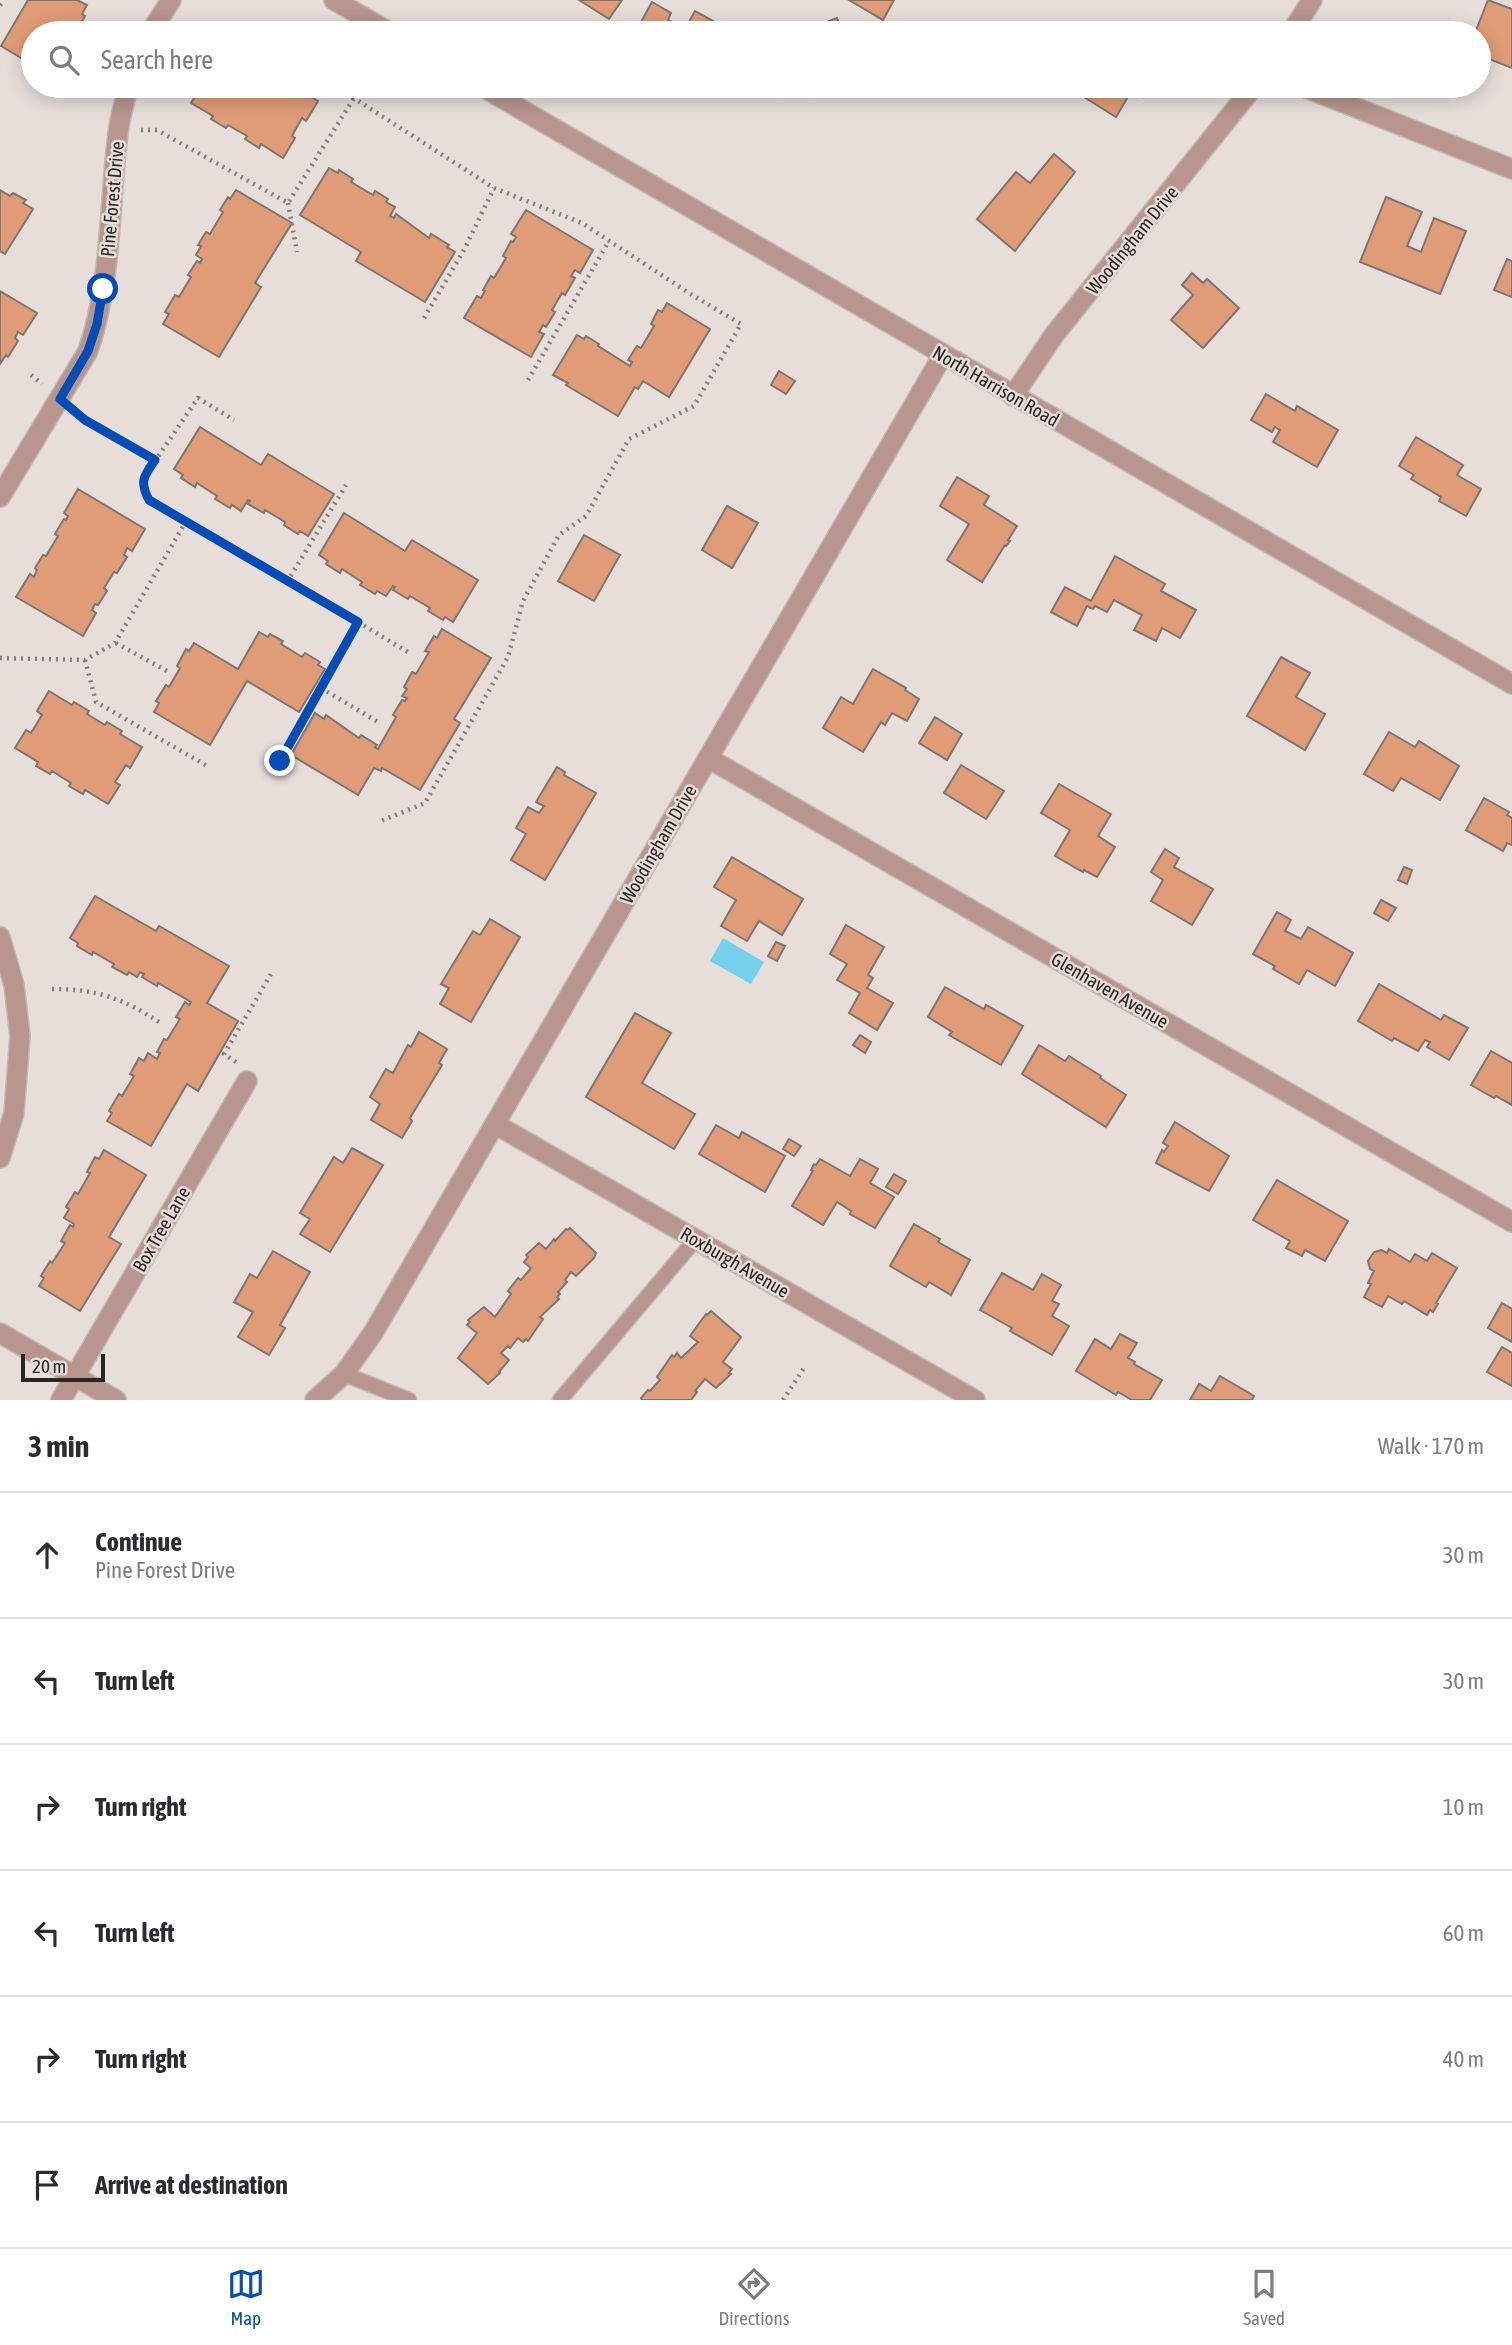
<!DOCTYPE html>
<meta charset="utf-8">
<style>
:root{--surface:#fff;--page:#f2f2f3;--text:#2b2b33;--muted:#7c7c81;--line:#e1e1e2;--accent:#044db8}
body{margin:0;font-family:"Asap Condensed",sans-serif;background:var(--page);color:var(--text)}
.scale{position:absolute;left:21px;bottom:18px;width:84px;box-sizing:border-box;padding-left:7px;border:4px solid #282523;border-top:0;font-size:19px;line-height:24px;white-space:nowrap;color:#282523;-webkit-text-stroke:5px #e7deda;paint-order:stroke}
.stop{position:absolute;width:21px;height:21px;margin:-16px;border:5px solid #044db8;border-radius:50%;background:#fff}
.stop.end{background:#044db8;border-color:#fff;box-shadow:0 2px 7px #0008}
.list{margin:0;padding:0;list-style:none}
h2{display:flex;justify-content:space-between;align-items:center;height:91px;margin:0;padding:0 28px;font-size:30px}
h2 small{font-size:23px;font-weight:400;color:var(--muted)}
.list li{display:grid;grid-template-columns:46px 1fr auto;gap:21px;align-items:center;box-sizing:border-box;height:126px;padding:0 28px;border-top:2px solid var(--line)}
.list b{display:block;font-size:26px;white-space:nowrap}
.list p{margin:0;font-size:23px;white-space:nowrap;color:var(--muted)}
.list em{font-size:23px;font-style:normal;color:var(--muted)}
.icon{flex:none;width:38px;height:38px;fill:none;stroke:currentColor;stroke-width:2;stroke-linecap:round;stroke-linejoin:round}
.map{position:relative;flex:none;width:1512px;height:1400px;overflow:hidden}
.search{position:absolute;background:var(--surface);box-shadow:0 4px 18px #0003;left:21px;right:21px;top:21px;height:77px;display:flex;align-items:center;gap:18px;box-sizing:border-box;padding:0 24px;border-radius:38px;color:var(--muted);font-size:26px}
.sheet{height:847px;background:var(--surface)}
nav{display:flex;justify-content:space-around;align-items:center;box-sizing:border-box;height:98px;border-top:2px solid var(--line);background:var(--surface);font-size:19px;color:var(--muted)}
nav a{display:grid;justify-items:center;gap:4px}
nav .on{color:var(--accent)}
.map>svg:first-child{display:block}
.water{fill:#74d0ed}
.building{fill:#e09c76;stroke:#7e7672;stroke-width:2}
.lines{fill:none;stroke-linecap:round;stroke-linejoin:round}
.service-casing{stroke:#c1b9b5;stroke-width:17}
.minor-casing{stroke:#c1b9b5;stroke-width:22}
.tertiary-casing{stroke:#c1b9b5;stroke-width:22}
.path{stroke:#857f7c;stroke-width:4.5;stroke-dasharray:2 5;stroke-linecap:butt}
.service{stroke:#b8958e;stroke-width:14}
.minor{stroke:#b8958e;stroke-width:19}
.tertiary{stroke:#b8958e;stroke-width:19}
.route{stroke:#044db8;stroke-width:9}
.labels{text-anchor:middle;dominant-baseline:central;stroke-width:5;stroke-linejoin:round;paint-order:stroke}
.street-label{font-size:19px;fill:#282523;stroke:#e7deda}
</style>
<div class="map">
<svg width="1512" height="1400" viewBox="0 0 1512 1400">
<rect width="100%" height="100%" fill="#e7deda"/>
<polygon class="water" points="723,938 764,962 751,984 710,961"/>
<g class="building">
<polygon points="28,0 77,0 87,5 82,14 85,16 77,31 74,29 72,33 33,33 33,65 1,46"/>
<polygon points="579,0 622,0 609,19"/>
<polygon points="849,0 894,0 883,20"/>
<polygon points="1488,0 1512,9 1512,68 1479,55 1479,33 1475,33"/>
<polygon points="652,2 671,13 668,20 685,29 695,11 726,28 724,33 635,33"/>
<polygon points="837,18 843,33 797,33"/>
<polygon points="202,86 207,88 208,86 298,86 296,88 318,101 306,121 302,118 292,136 295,138 283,158 261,144 259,148 245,139 247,136 228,125 226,128 211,119 213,116 191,103"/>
<polygon points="778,86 826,86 827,90 810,97 807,88 783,97"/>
<polygon points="1091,86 1150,86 1143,97 1132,90 1116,117 1084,97"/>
<polygon points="1054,154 1075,172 1015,251 977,219 1016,172 1030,183"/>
<polygon points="329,168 338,173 339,170 353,179 351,182 373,195 375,191 388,199 386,202 395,207 390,216 394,218 396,214 429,238 431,234 449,245 447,247 455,252 425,302 356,261 361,252 300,215"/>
<polygon points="0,190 10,196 13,193 26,200 23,203 33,209 5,254 0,251"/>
<polygon points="236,190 292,223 255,283 261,287 219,357 163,324 169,314 165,312 175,295 179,297 191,277 188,275 197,261 200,263 202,259 196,255 201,246 198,245 206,232 210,234 223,212 220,210 228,197 230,199"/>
<polygon points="1386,197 1422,212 1407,246 1421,252 1434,218 1466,231 1440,294 1360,262"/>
<polygon points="526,210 593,250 580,273 575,270 571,276 575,278 565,295 562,293 552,310 555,312 546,327 543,325 539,332 544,334 531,357 464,318 477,296 481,298 485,291 483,290 491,276 494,278 506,258 503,256 511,241 513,242 516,237 511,234"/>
<polygon points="1507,259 1512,261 1512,297 1494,290"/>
<polygon points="1192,273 1203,283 1207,279 1239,308 1203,348 1171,320 1193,295 1182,285"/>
<polygon points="0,291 37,313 23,335 18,332 15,338 18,341 8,357 6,355 0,364"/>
<polygon points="667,303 710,329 669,397 643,381 638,389 635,387 618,416 566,385 568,383 553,375 577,335 584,339 586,336 599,344 598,346 630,366 632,362 628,360 637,346 641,348 654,326 651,324 658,310 662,312"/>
<polygon points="779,371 795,381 786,394 771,385"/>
<polygon points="1266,394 1295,411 1297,406 1338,430 1317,467 1273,442 1280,430 1275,427 1272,432 1251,420"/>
<polygon points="200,427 261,465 268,454 334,494 308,536 300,531 298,534 284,525 285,522 265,510 264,513 248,504 250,501 248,500 241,511 232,505 230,508 215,499 217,496 197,483 195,487 181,478 183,475 174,469"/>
<polygon points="1416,437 1463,465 1457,475 1481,489 1466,516 1439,501 1441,497 1411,479 1414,475 1399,466"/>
<polygon points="957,477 989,496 984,505 1017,526 1008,540 1010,541 1006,546 1005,545 982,582 947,560 969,524 940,506"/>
<polygon points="78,489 145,529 132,551 127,548 124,555 127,557 117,573 114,572 104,588 107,591 98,605 95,604 92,610 96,613 83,636 16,597 30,574 34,577 37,570 35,568 43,555 46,556 58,536 55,534 64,519 66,520 68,516 64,513"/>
<polygon points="727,506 758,523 732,568 702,550"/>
<polygon points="344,513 405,551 412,540 478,580 453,622 445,617 443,620 428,611 430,608 410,596 408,599 393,590 395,587 393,586 386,596 377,591 375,594 360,585 362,582 342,569 340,573 326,564 328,561 319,555"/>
<polygon points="584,535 620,555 594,601 558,581"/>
<polygon points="1115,556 1165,584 1161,591 1196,610 1180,638 1162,628 1156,641 1134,630 1142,615 1114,600 1107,612 1095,606 1093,609 1087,606 1077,626 1051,612 1065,587 1091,601"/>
<polygon points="442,629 491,658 454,719 460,723 420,790 382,768 381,771 374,768 358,795 291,755 315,713 324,719 326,715 359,738 361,735 377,745 375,747 378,749 396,717 393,715 402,700 405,701 407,698 402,696 407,689 404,687 412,672 416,674 429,652 425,651 434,636 437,638"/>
<polygon points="259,632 268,637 270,634 283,641 281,644 302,657 305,653 320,662 318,665 325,669 299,712 247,681 210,745 154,712 159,703 156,701 166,685 169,687 180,668 177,666 186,649 189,651 194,643 238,669"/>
<polygon points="1281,657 1310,673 1296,697 1325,714 1305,750 1247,716"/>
<polygon points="873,669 906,688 905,690 919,699 907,721 892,713 885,725 881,722 863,752 823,728 841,697 853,704"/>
<polygon points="49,691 72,705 74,702 89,711 87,714 105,725 107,722 122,731 120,734 142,747 130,768 126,765 115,782 120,785 108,804 85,790 83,794 69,786 71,783 52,771 50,774 36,766 38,762 15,748 26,730 31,733 42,715 37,711"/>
<polygon points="935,717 962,734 947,760 919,743"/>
<polygon points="1389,732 1415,747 1419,741 1459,766 1440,800 1401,778 1393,791 1364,774"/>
<polygon points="961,765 1004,791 986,819 944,793"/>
<polygon points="557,767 565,772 564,775 596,793 545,880 511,860 526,834 516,828 528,807 539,813 544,806 536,802"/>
<polygon points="1059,784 1111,814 1098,836 1115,847 1097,877 1084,870 1083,872 1055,856 1070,830 1041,813"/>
<polygon points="1484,798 1509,812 1507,815 1512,818 1512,845 1507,843 1503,851 1466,830"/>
<polygon points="1165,849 1179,858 1174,867 1213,889 1192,925 1151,901 1163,880 1151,872"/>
<polygon points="732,857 803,899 782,935 759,921 747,941 721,926 736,900 714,887"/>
<polygon points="1404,867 1412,870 1407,884 1398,880"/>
<polygon points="95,896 156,931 159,926 229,966 207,1003 238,1021 198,1091 187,1084 151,1146 107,1121 112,1113 109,1111 119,1094 122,1096 134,1076 130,1074 139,1058 144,1061 148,1053 157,1059 160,1053 157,1052 164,1039 167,1040 180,1019 176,1017 185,1002 189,1005 191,1002 158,983 157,986 142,977 144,974 140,972 137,977 129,972 127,975 112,967 114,964 93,952 92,955 77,946 78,943 70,938"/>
<polygon points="1381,900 1396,908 1388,921 1374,913"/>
<polygon points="1277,912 1291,920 1285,931 1301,939 1308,927 1353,953 1335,986 1307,970 1299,984 1273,969 1275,966 1253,954"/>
<polygon points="490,919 520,937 471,1022 440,1004 449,988 441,984 473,931 480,935"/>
<polygon points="846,925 884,947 868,975 873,978 867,988 893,1003 877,1030 849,1013 860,993 837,980 847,964 830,954"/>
<polygon points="776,942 785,946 777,961 768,956"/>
<polygon points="1379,984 1441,1020 1444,1015 1468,1028 1449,1060 1427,1047 1430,1042 1425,1040 1418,1051 1394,1038 1392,1041 1358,1021"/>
<polygon points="945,987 984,1009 986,1005 1023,1026 1001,1065 949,1035 952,1032 928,1017"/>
<polygon points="635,1013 671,1033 642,1083 695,1114 674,1149 586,1097"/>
<polygon points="419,1032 447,1049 439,1063 442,1065 410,1118 412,1121 402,1138 371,1120 380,1104 370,1097 386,1069 393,1073 408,1045 411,1047"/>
<polygon points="860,1035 871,1042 865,1053 853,1045"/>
<polygon points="1039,1045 1065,1061 1069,1056 1101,1076 1100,1078 1126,1095 1106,1127 1022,1074"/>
<polygon points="1491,1051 1512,1063 1512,1105 1496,1096 1494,1098 1471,1085"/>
<polygon points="1175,1122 1229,1156 1209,1191 1156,1163 1162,1150 1164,1152 1168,1146 1163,1143"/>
<polygon points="716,1125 739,1138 742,1132 785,1156 765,1192 699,1154"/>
<polygon points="789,1139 801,1146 794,1156 783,1149"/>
<polygon points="352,1148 383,1165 330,1252 300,1234 310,1219 300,1213 334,1157 343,1163"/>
<polygon points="104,1150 146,1175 109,1237 121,1244 80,1311 39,1286 44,1278 41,1276 50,1261 52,1263 65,1243 61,1241 70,1225 73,1227 74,1224 64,1218 69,1209 66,1207 75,1192 78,1194 90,1173 87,1172 95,1157 99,1159"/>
<polygon points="820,1159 850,1176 860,1159 878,1169 870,1183 894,1197 875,1228 850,1214 851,1211 837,1202 823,1225 792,1206 813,1171 811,1170 814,1164 816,1165"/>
<polygon points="894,1174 906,1181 898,1194 886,1187"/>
<polygon points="1277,1180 1348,1221 1325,1261 1305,1250 1302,1256 1286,1248 1290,1241 1253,1220"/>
<polygon points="914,1224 940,1239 938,1242 970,1260 951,1295 929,1282 926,1287 890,1266"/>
<polygon points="570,1228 596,1253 594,1258 576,1276 571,1272 565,1280 567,1282 558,1292 560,1294 557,1297 559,1299 540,1317 543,1319 528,1341 526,1339 523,1342 518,1338 510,1348 508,1346 501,1353 509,1360 499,1372 500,1373 488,1384 458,1358 477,1333 467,1325 470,1322 468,1320 484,1307 495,1317 511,1294 508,1291 518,1278 521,1280 531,1268 524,1262 528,1257 526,1255 539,1243 546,1249 554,1239 555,1241 566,1229 568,1230"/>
<polygon points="1389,1249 1410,1262 1415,1254 1427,1261 1432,1253 1457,1268 1436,1303 1438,1304 1433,1312 1430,1310 1427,1315 1404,1301 1402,1304 1388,1296 1382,1307 1364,1297 1371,1284 1368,1283 1374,1271 1370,1269 1368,1261 1374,1252 1381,1250 1387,1253"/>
<polygon points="273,1251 310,1272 280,1325 285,1328 269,1355 238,1337 253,1312 234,1302 250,1274 257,1278"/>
<polygon points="1002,1273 1033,1290 1042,1274 1061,1285 1052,1301 1059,1304 1052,1316 1069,1326 1052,1355 1010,1331 1012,1328 980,1310"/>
<polygon points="1502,1303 1512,1309 1512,1342 1488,1328"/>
<polygon points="711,1311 741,1337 723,1362 732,1369 729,1373 731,1374 716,1388 705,1379 695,1391 697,1392 691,1400 642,1400 641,1398 648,1390 650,1391 660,1380 657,1377 672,1355 674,1357 677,1353 681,1358 698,1342 690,1336 706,1314 707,1315"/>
<polygon points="1120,1334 1137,1343 1128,1358 1135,1362 1134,1364 1162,1380 1150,1400 1132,1400 1118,1392 1116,1395 1076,1371 1095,1339 1111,1349"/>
<polygon points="1502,1347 1512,1353 1512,1386 1487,1372"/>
<polygon points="1220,1376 1254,1396 1252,1400 1190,1400 1199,1384 1211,1391"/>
</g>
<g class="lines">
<defs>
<g id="service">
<polyline points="344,1374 409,1400"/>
<polyline points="560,1400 695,1240"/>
</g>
<g id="minor">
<polyline points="150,33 171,0"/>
<polyline points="1291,33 1312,0"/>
<polyline points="1301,86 1512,169"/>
<polyline points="1013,396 1054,335 1254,86"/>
<path d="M0 497 88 351C112 281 109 206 118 133 120 117 125 101 128 86"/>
<polyline points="708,758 1512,1222"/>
<polyline points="0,937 14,985 20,1036 14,1113 0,1158"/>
<polyline points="495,1124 975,1400"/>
<polyline points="0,1333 116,1400"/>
<polyline points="61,1400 247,1081"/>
<polyline points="315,1400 344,1374 373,1333 943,355"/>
</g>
<g id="tertiary">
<polyline points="334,0 391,33"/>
<polyline points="481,86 1512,684"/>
</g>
</defs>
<use href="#service" class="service-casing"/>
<use href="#minor" class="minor-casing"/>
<use href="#tertiary" class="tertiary-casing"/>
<g class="path">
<polyline points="0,5 5,0"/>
<polyline points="240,33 249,33"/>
<polyline points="335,86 494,188 582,223 692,295 741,324 694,406 629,439 586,516 559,535 523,601 508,657 425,803 381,821"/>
<polyline points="141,130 157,130 288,203 354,98"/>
<polyline points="288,203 297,252"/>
<polyline points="424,318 464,250 494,188"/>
<polyline points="31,375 42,384"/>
<polyline points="528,380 609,241"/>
<polyline points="75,412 155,460"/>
<polyline points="185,523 358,622 280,761"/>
<polyline points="287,582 346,485"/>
<polyline points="358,622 411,654"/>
<polyline points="116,643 167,671"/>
<path d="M0 658 85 660 115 643 185 523C164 510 142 504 144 477L198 398 234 420"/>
<polyline points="85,660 96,702 209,767"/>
<polyline points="321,688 378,722"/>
<path d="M52 989C99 989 124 999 162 1024"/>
<polyline points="236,1062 224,1054 271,974"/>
<polyline points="783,1400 806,1365"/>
</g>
<use href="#service" class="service"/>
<use href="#minor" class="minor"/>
<use href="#tertiary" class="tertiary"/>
</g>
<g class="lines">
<path class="route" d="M103 289 97 324 88 351 60 399 85 420 155 460C144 476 139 481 149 500L358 622 280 761"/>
</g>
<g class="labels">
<g class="street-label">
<text transform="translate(112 199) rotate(-85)">Pine Forest Drive</text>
<text transform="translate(1132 240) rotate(-51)">Woodingham Drive</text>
<text transform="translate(996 386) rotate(30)">North Harrison Road</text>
<text transform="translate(658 844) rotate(-60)">Woodingham Drive</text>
<text transform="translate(1110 990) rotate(30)">Glenhaven Avenue</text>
<text transform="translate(161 1229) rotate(-60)">Box Tree Lane</text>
<text transform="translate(735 1262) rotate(30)">Roxburgh Avenue</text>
</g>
</g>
</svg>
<div class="scale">20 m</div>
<div class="stop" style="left:103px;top:289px"></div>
<div class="stop end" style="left:280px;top:761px"></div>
<div class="search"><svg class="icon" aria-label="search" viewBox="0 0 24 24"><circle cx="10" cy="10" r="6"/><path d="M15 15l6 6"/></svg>Search here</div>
</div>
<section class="sheet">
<h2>3 min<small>Walk · 170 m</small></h2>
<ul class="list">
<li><svg class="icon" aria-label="ahead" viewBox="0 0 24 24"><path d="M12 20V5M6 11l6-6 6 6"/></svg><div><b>Continue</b><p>Pine Forest Drive</p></div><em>30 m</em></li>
<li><svg class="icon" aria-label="left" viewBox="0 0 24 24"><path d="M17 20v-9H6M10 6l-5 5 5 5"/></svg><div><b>Turn left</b></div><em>30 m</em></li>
<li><svg class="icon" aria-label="right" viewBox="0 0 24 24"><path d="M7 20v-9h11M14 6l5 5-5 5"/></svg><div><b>Turn right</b></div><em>10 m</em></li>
<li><svg class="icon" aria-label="left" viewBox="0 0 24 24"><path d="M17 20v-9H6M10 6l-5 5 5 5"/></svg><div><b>Turn left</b></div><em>60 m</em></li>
<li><svg class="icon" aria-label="right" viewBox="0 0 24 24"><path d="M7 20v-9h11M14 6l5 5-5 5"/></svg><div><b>Turn right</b></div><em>40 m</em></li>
<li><svg class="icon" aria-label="arrive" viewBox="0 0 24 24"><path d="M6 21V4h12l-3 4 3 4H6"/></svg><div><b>Arrive at destination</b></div></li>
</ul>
</section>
<nav>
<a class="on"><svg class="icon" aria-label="map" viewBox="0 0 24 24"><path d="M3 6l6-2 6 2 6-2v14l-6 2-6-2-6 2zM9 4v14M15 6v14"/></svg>Map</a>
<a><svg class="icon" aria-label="directions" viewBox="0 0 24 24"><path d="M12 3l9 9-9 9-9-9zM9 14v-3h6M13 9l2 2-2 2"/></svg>Directions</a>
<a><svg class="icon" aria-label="saved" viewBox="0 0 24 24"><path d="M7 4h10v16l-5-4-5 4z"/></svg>Saved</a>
</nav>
